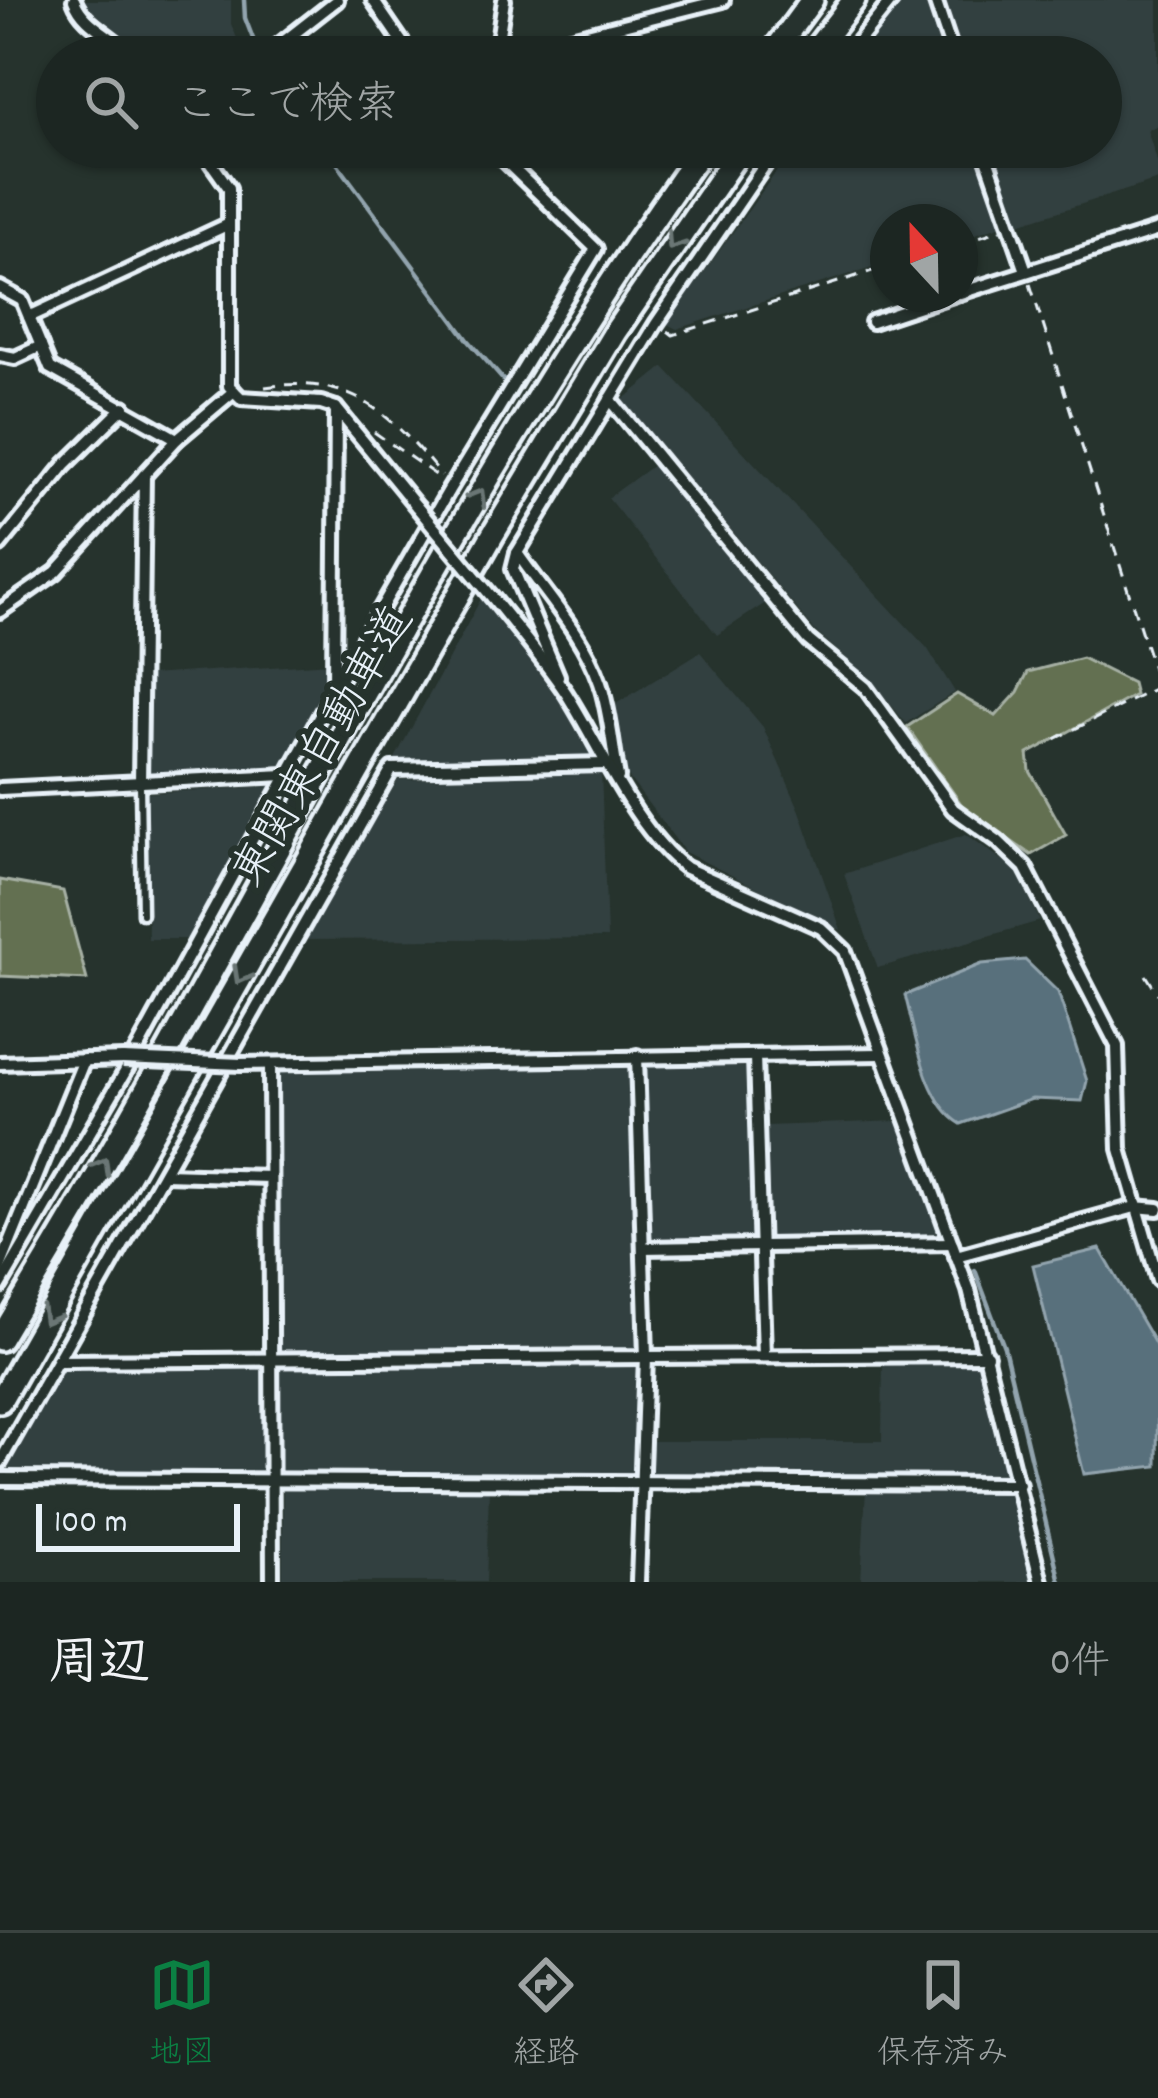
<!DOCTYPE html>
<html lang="ja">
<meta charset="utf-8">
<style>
:root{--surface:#1c2622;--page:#252e2a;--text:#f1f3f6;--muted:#a0a5a5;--line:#3a4340;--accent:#0b8043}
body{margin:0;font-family:Dekko,"Klee One",sans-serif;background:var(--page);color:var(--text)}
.compass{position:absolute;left:870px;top:204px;width:108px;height:108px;border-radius:50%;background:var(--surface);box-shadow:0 3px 9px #0004;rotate:338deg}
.scale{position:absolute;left:36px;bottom:30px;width:204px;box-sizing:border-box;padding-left:12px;border:6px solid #e8f1f8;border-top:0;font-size:33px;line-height:42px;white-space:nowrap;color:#e8f1f8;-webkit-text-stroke:9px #26332d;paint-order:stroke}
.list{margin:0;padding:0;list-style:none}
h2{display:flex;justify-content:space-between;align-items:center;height:156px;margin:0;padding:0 48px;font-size:51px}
h2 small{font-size:39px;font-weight:400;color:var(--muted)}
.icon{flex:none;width:66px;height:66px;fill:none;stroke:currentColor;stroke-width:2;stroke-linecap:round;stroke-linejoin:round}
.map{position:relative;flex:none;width:1158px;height:1582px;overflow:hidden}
.search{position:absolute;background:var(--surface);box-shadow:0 3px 9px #0004;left:36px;right:36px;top:36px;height:132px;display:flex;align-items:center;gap:30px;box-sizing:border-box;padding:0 42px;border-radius:66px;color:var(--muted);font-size:45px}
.sheet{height:348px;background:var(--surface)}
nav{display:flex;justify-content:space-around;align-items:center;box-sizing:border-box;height:168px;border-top:3px solid var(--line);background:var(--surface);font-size:33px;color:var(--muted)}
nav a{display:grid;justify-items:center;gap:6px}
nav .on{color:var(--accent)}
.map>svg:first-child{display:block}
.built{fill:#334040}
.green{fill:#637051;stroke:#a6b0a4;stroke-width:3}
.water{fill:#59707c;stroke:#92a4ae;stroke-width:3}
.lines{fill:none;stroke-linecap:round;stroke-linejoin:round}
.stream{stroke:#92a4ae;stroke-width:4.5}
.service-casing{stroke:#e8f1f8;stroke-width:15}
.minor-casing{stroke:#e8f1f8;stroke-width:20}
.motorway-casing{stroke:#e8f1f8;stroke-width:30}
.path{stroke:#e8f1f8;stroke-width:3;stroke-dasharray:12 9;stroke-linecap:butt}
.service{stroke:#26332d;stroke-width:6}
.minor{stroke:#26332d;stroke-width:10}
.motorway{stroke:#26332d;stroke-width:21}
.minor-bridge-casing{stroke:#e8f1f8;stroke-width:20;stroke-linecap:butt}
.minor-bridge{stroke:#26332d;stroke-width:10}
.oneway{stroke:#6a7674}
.labels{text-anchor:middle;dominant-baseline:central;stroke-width:12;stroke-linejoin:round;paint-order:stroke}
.street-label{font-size:45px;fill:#e8f1f8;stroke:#26332d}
</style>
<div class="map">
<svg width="1158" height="1582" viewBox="0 0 1158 1582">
<rect width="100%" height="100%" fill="#26332d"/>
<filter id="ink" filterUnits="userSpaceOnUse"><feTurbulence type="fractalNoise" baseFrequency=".00833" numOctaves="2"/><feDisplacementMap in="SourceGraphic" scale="24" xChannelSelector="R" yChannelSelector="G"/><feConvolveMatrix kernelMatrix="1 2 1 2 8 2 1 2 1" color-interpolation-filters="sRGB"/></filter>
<g filter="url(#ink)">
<g class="built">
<polygon points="79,0 231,0 231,24 245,57 157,57 146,40 132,48 85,16"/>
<polygon points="900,0 930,0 948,57 859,57"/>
<polygon points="941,0 1158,0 1158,126 1147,130 1158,164 1158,180 1015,225 989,147 1101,147 1101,57 960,57"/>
<polygon points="794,147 977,147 1002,225 960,239 960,222 888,222 888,262 677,329 667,324"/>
<polygon points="664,367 927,648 955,692 906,723 868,677 816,632 623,400"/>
<polygon points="656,463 767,602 717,635 608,498"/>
<polygon points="482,597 560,701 594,759 393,762"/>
<polygon points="700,652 763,727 800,811 841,930 685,852 626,774 611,707"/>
<polygon points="330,663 329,689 281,772 149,777 149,675"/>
<polygon points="601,771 607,938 302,940 398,780"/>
<polygon points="273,786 190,939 148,939 146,793"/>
<polygon points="966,834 1016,870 1040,921 878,968 844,874"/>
<polygon points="631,1062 639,1352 279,1351 277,1073"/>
<polygon points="749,1064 754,1239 650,1242 645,1066"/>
<polygon points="899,1121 943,1239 767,1239 767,1126"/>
<polygon points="883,1361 979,1362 1011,1480 652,1473 652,1441 882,1441"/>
<polygon points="637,1362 633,1472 281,1474 281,1366"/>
<polygon points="266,1363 266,1476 5,1473 65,1367"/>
<polygon points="283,1488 489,1488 486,1582 283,1582"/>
<polygon points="866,1489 1012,1489 1034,1582 861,1582"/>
</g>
<g class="green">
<polygon points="1082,658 1132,683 1135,695 1028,754 1030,771 1066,835 1031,855 964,808 907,727 957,694 996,716 1018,692 1028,672"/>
<polygon points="0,880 63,891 87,980 0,976"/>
</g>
<g class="water">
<path d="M1025 960 1058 992 1087 1081 1082 1101 1032 1099 961 1124C924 1102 916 1035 905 995L982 964Z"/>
<polygon points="1100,1249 1158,1349 1157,1466 1084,1474 1033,1265"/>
</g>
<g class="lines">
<g class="stream">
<polyline points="244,0 245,18 260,57"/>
<polyline points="325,147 469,341 504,381"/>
<polyline points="975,1270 1004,1347 1060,1582"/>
</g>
<defs>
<polyline id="service" points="140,783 142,914"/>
<g id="minor">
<path d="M74 0C84 27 114 35 131 57"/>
<polyline points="373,0 412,57"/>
<polyline points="504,0 497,48 507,54 723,0"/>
<polyline points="935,0 954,57"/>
<polyline points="264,57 337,0"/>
<polyline points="846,57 892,0"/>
<polyline points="200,147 229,188 229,386 241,398 321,403 336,408 417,507"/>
<polyline points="983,147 1026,271"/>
<polyline points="0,288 22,300 50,368 177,439"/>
<polyline points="960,293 1158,230"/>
<polyline points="29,317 229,224"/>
<polyline points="872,322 956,294"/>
<polyline points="0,355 15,358 41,346"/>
<polyline points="610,399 808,640 865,687 953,809 998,841 1025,867 1117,1046 1120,1149 1158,1280"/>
<polyline points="0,545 65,465 124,407"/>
<path d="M517 553C546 595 583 634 600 683 610 712 612 746 618 777"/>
<path d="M492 597C517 629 544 660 566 693 600 746 635 830 686 868L821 928 845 951 969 1290 1041 1582"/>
<polyline points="0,611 56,572 177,439 234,391"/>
<polyline points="558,676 513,569 517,553 656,324 777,147"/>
<polyline points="334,687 336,408"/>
<polyline points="140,783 144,475"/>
<polyline points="0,789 285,775"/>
<polyline points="755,1056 764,1356"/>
<polyline points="0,1063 123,1059"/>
<polyline points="241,1064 880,1054"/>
<polyline points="270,1066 272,1582"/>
<polyline points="164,1174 270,1177"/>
<polyline points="643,1248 952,1243"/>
<polyline points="956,1256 1135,1207 1158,1209"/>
<polyline points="0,1267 84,1060"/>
<polyline points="0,1286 125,1072 334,690 449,490 596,249 491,147"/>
<polyline points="60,1361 646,1357 637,1056"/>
<polyline points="0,1462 392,769 605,764"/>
<polyline points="0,1479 1019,1484"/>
<polyline points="638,1582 646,1357 987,1355"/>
</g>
<g id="motorway">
<polyline points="770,57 812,0"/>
<polyline points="810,57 854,0"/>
<path d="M0 1339C49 1256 100 1173 147 1088 325 770 491 443 704 147"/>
<polyline points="0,1401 492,536 615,332 742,147"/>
</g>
</defs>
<use href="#service" class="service-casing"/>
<use href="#minor" class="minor-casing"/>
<use href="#motorway" class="motorway-casing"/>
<g class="path">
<polyline points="960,243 1001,230"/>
<polyline points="1030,284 1158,684"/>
<polyline points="668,331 673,335 888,266"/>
<path d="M265 387C352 374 389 413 442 476"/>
<polyline points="374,432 440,478"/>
<polyline points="1055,739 1158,687"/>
<polyline points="1146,975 1158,994"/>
</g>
<use href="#service" class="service"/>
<use href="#minor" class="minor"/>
<use href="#motorway" class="motorway"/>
<defs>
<g id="minor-bridge">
<polyline points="417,507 492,597"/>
<polyline points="123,1059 241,1064"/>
</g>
</defs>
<use href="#minor-bridge" class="minor-bridge-casing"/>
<use href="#minor-bridge" class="minor-bridge"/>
</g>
<defs><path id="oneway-chevron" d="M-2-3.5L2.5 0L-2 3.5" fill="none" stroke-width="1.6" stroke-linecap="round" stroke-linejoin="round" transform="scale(3)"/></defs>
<g class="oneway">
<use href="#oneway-chevron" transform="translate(674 242) rotate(124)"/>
<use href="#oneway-chevron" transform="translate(478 497) rotate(-59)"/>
<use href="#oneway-chevron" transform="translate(241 976) rotate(119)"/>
<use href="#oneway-chevron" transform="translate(102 1166) rotate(-60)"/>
<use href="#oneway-chevron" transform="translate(49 1316) rotate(120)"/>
</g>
</g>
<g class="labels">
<g class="street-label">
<text transform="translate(326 748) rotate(-60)">東関東自動車道</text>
</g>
</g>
</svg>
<svg class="compass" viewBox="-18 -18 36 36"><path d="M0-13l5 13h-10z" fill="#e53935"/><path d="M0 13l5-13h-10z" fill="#a0a5a5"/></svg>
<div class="scale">100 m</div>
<div class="search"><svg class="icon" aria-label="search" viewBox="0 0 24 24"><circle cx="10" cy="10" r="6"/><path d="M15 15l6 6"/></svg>ここで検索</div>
</div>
<section class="sheet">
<h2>周辺<small>0件</small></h2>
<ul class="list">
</ul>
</section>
<nav>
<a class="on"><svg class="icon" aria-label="map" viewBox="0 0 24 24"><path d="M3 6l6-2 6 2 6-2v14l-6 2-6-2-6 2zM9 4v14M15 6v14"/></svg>地図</a>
<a><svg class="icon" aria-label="directions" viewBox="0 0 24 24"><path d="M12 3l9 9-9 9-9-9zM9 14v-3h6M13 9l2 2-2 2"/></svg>経路</a>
<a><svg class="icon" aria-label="saved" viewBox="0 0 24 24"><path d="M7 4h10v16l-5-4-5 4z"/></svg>保存済み</a>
</nav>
